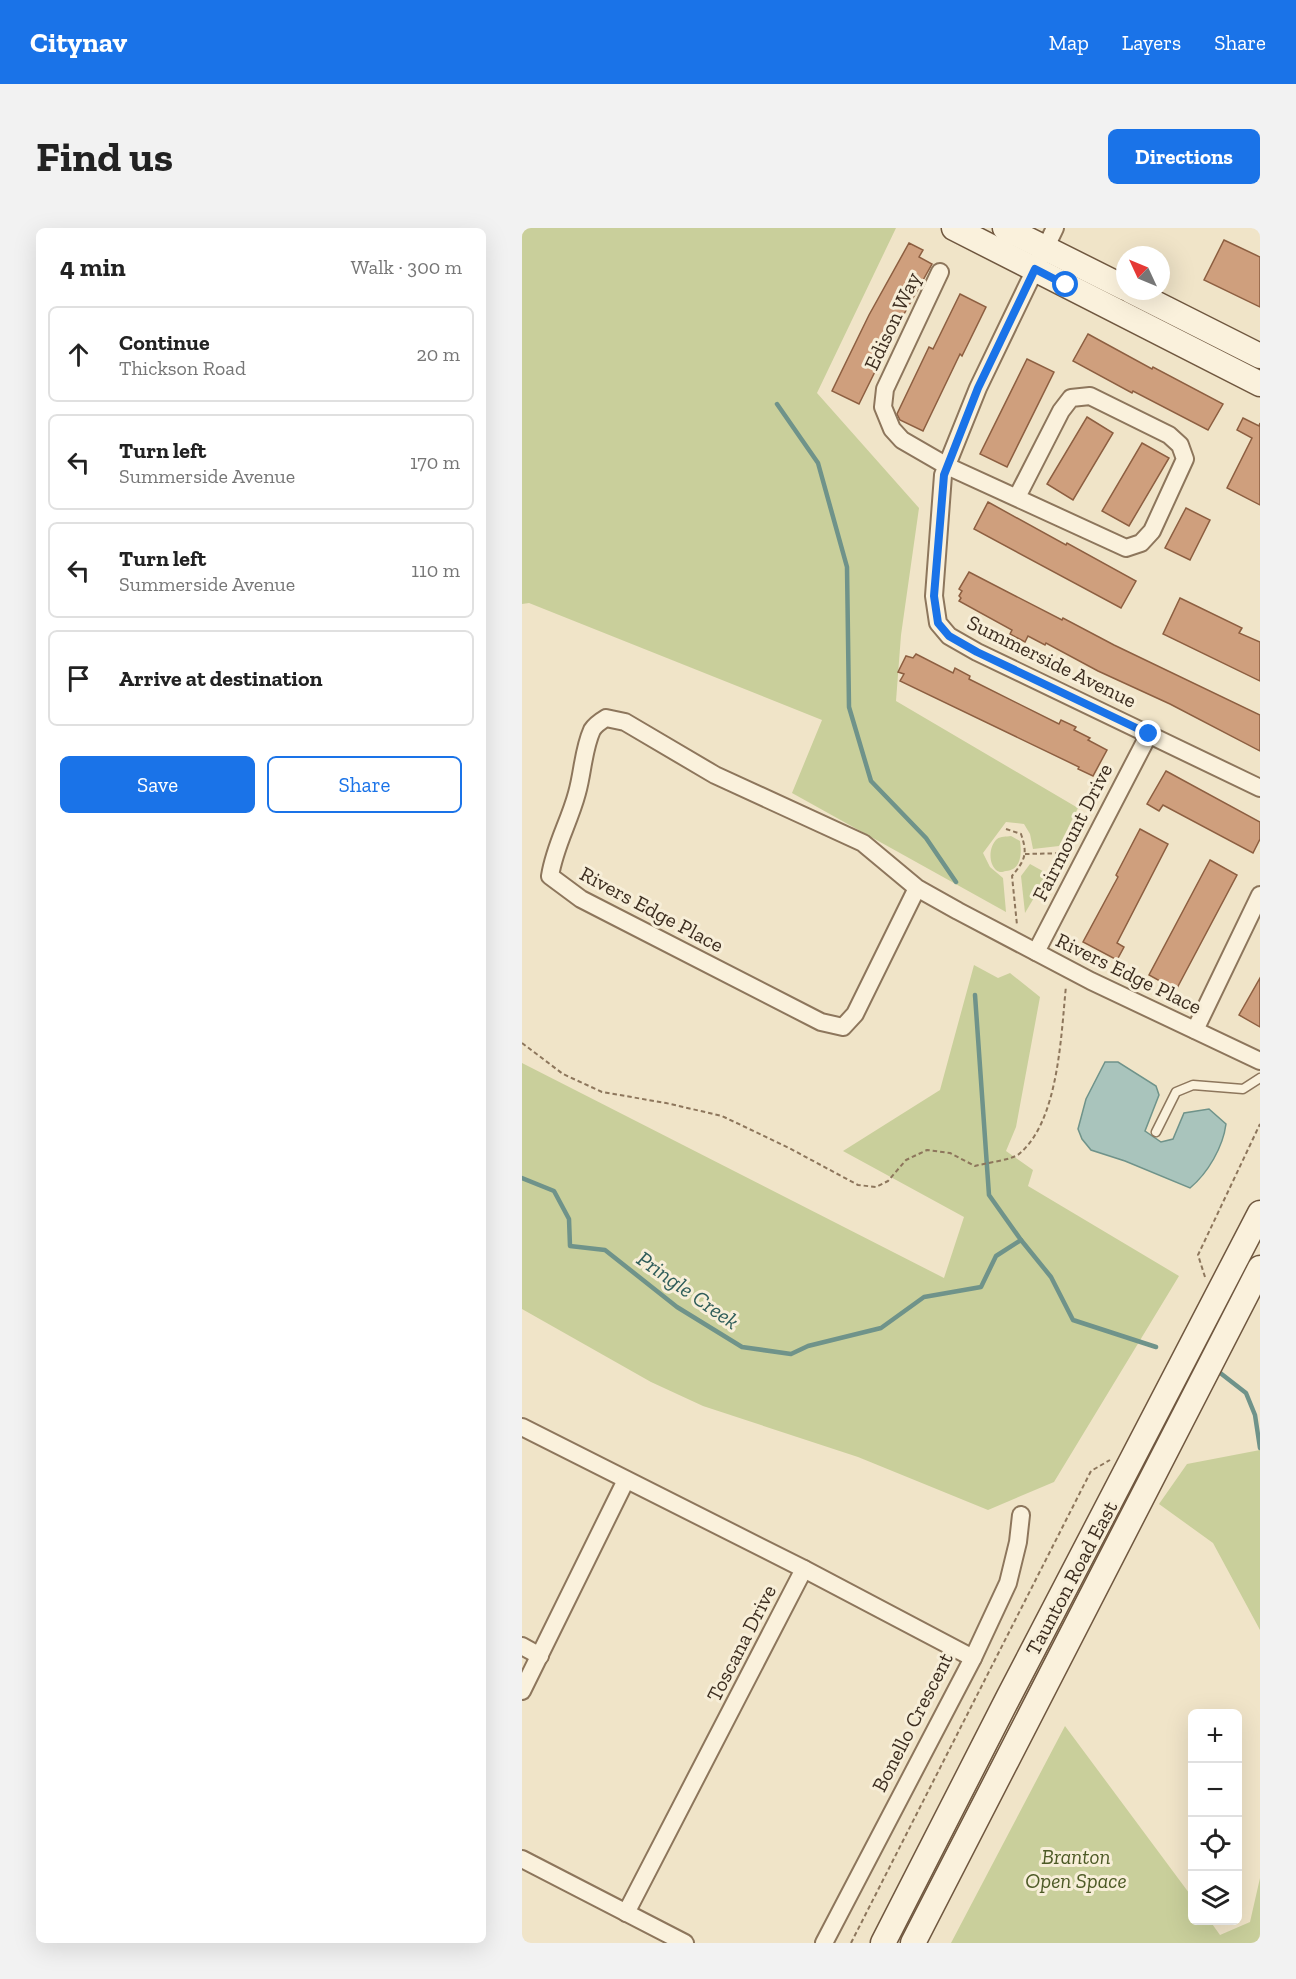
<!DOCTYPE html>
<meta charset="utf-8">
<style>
:root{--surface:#fff;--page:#f2f2f2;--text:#222;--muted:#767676;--line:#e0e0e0;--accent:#1a73e8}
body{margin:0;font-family:"Zilla Slab",serif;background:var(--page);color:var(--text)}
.controls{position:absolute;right:18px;bottom:18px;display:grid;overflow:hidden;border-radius:9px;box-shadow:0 6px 24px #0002}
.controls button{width:54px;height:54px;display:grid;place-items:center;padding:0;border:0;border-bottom:2px solid var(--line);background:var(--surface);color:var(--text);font:30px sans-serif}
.compass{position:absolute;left:594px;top:18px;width:54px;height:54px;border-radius:50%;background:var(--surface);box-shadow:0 6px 24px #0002;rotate:314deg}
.stop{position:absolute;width:18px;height:18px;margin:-14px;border:4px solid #1a73e8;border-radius:50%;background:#fff}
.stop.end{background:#1a73e8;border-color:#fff;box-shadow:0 2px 6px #0008}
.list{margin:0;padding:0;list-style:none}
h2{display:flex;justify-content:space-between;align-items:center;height:78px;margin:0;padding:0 24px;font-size:26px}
h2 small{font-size:20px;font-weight:400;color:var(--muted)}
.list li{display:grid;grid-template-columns:39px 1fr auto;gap:18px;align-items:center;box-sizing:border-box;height:96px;margin:0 12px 12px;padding:0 12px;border:2px solid var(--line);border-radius:9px}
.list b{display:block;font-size:22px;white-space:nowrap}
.list p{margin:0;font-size:20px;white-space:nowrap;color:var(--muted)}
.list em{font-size:20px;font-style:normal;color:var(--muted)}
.actions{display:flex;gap:12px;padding:18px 24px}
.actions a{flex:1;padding:14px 0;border:2px solid var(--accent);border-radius:9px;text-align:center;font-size:21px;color:var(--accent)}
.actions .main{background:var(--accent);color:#fff}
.icon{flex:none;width:33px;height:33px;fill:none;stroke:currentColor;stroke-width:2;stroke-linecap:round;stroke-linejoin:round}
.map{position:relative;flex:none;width:738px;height:1715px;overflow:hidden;border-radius:9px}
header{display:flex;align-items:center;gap:36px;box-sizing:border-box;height:84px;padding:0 30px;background:var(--accent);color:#fff}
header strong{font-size:28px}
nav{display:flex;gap:33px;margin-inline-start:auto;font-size:21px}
.intro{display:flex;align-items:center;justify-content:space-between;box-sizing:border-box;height:144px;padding:0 36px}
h1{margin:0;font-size:42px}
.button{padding:15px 27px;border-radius:9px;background:var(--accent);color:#fff;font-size:21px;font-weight:700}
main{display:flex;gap:36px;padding:0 36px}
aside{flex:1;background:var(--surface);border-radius:9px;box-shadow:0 6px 24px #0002}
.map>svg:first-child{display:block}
.green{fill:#c9cf9b}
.water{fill:#a9c4bc;stroke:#6f938a;stroke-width:1.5}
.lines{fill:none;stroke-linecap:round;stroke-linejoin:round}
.stream{stroke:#6f938a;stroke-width:4.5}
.building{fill:#cf9f7d;stroke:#8d5f41;stroke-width:1.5}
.lane-casing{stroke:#8d765c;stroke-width:11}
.street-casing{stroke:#8d765c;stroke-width:20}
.secondary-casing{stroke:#6f573f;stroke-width:27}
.path{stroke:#8d765c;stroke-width:2;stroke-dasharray:4.5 3;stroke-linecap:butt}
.lane{stroke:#faf1dc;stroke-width:8}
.street{stroke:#faf1dc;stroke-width:16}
.secondary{stroke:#faf1dc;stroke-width:24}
.route{stroke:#1a73e8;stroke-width:8}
.labels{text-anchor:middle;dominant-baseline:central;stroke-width:6;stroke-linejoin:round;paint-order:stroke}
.street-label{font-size:21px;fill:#3d2e20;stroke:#f7eed8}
.park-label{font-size:21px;font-style:italic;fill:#4d5a26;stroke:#f7eed8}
.water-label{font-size:22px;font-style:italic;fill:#2f5d5a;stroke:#f7eed8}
</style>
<header>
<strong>Citynav</strong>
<nav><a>Map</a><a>Layers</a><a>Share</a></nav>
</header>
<div class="intro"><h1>Find us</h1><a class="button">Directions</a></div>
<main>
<aside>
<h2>4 min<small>Walk · 300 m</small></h2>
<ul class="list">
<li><svg class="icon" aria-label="ahead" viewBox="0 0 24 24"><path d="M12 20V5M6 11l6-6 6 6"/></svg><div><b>Continue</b><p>Thickson Road</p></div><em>20 m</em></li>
<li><svg class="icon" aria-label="left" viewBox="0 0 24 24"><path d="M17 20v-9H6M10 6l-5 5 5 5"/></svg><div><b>Turn left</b><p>Summerside Avenue</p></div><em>170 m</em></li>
<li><svg class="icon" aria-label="left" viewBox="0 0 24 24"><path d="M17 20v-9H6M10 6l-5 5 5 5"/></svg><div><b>Turn left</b><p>Summerside Avenue</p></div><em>110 m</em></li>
<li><svg class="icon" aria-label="arrive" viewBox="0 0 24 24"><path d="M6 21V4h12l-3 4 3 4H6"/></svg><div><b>Arrive at destination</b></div></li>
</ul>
<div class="actions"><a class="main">Save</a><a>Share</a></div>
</aside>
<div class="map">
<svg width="738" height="1715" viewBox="0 0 738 1715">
<rect width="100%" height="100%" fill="#f0e4c8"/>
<g class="green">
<polygon points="0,0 374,0 295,165 397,280 379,407 374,473 556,580 537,618 511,621 508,606 502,596 484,594 461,625 468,639 481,650 484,684 270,565 300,492 7,375 0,376"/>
<path d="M489 608 498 613C500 626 499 642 484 643 480 644 478 645 474 642 466 635 467 618 475 611 479 608 484 609 489 608Z"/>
<polygon points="508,636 526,646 503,685 499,648"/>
<polygon points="452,737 476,750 488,745 518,769 494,899 484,923 511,942 506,958 657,1048 532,1254 466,1282 336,1229 181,1178 129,1154 0,1081 0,835 422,1050 442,989 321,923 418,862"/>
<polygon points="738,1222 738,1402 691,1315 637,1276 665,1236"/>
<polygon points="543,1498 670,1669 670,1692 688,1693 698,1707 728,1694 738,1650 738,1715 429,1715"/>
</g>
<path class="water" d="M583 834H596L634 858 637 867 623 903 639 914 651 911 662 885 687 881 704 896C701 919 686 945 668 960L603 933 569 922 560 911 556 901 564 871Z"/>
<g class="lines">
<g class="stream">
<polyline points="255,176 296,235 325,339 327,479 349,553 404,610 434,654"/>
<polyline points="453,767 467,967 499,1012 529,1049 551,1092 634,1119"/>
<polyline points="0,950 32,963 47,991 48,1018 83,1022 155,1079 220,1119 269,1126 286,1118 359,1100 402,1069 459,1059 474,1028 499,1012"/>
<polyline points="697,1144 724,1165 733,1187 738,1220"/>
</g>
</g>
<g class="building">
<polygon points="702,12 738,29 738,79 682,52"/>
<polygon points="387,15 401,22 397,29 410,36 377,95 337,176 310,163 347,87"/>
<polygon points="438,66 464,79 440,128 438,126 401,203 378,192 375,186 407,119 411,121"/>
<polygon points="566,106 630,141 631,139 701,176 686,202 611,163 610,165 551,133"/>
<polygon points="505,131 532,144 485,239 458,226"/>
<polygon points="565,189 591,205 551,272 525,256"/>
<polygon points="721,190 737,198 738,195 738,277 705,260 730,210 715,202"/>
<polygon points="620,215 647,230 607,298 580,283"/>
<polygon points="466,274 544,317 545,315 614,353 599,380 452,301"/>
<polygon points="664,280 688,292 668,332 643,320"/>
<polygon points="447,344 540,392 541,390 592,417 738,487 738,523 648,476 576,443 524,415 523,417 506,408 503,414 488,406 490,402 437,373 439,370 437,368 440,363 437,361"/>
<polygon points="658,370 720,400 717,405 738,414 738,453 641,406"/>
<polygon points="394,426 431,445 433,440 448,448 447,451 537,496 539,492 554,499 552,502 568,510 566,512 585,522 571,548 556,541 557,539 378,453 382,446 376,444 384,428 391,430"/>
<polygon points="644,543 738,594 738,611 731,625 641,577 637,583 625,576"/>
<polygon points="618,601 646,616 595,715 602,719 595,732 561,714 596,649 594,647"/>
<polygon points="688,632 715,647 654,762 627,747"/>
<polygon points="738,750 738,799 717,787"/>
</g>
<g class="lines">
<defs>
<polyline id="lane" points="634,904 654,864 671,857 721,861 738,850"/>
<g id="street">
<polyline points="533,0 456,160 421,247 412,368 416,395 427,408 455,424 738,560"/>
<polyline points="418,44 363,161 361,179 370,201 380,212 425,238 604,320 619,315 630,303 663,231 658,217 647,207 568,168 549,170 539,183 495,269"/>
<path d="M395 660 333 786 321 799 299 794 59 671 28 648C33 617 47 595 55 565 61 544 61 522 70 502 73 497 79 493 84 490L103 494 193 547 341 615 395 660 436 683 569 753 738 833"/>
<polyline points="514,724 627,506"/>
<polyline points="673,802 738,667"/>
<polyline points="0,1199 282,1341 451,1430"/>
<polyline points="0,1418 18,1428"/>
<polyline points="0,1463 104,1252"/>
<polyline points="0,1631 163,1715"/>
<polyline points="104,1685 282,1341"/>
<polyline points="302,1715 451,1430 486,1355 496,1314 499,1287"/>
</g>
<g id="secondary">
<polyline points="432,0 738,156"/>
<polyline points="483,0 603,60"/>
<polyline points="609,63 738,128"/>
<polyline points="361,1715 486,1470 738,985"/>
<polyline points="391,1715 738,1040"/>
</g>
</defs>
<use href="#lane" class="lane-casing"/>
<use href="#street" class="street-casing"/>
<use href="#secondary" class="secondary-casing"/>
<g class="path">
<path d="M484 601 499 606C506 626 503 632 490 648L495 697"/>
<polyline points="503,626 548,625"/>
<path d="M0 815 41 846 80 864 144 875 200 888 267 920 336 957 354 959 366 953 384 932 405 922 428 925 453 938C463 935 490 932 497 926 537 893 539 806 544 758"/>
<polyline points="683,1049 676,1027 738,896"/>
<polyline points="329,1715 569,1243 588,1232"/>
</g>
<use href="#lane" class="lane"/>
<use href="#street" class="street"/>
<use href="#secondary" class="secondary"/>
</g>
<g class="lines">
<polyline class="route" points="544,57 513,41 456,160 422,247 412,368 416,395 427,408 455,424 627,506"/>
</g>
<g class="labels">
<g class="street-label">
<text transform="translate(370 93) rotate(-65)">Edison Way</text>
<text transform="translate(530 433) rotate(26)">Summerside Avenue</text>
<text transform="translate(550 604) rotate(-63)">Fairmount Drive</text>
<text transform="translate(130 681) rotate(28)">Rivers Edge Place</text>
<text transform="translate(607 745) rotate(26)">Rivers Edge Place</text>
<text transform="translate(549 1350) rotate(-62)">Taunton Road East</text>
<text transform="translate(219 1415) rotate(-63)">Toscana Drive</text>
<text transform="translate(390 1494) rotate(-63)">Bonello Crescent</text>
</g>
<g class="park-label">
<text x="554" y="1628">Branton<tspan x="554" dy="24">Open Space</tspan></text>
</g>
<g class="water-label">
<text transform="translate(166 1062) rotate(35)">Pringle Creek</text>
</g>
</g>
</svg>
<div class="controls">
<button>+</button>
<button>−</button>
<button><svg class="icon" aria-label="locate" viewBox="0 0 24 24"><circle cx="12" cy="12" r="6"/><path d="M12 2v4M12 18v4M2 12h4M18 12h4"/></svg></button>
<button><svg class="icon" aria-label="layers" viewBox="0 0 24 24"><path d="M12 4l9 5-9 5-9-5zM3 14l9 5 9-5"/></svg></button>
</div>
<svg class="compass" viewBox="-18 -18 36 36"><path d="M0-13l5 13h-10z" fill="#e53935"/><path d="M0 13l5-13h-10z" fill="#767676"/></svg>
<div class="stop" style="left:544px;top:57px"></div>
<div class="stop end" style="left:627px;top:506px"></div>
</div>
</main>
